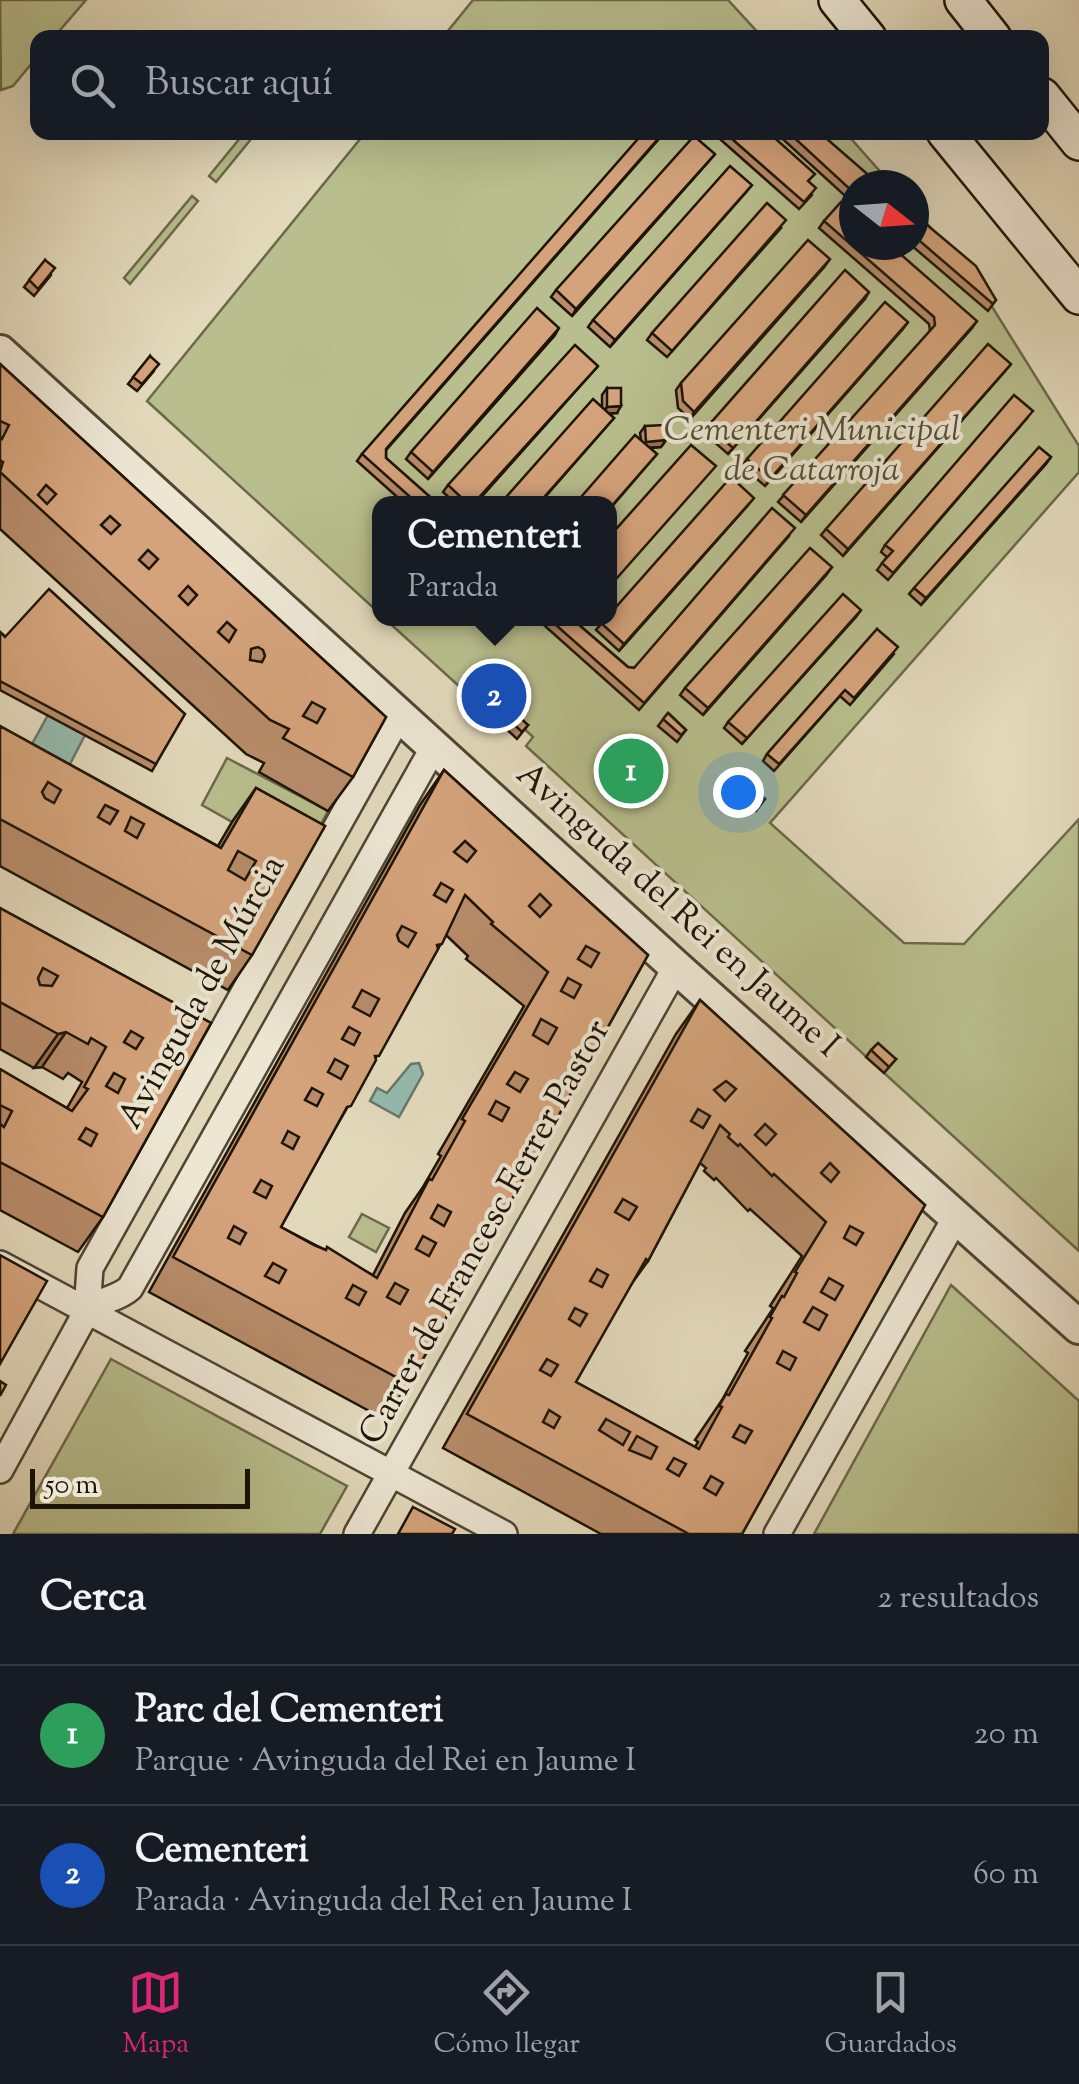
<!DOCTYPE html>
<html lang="es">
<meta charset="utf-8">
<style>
:root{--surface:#171b24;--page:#20242c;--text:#f1f3f6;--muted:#9ea1a6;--line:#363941;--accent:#db2777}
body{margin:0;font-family:"Sorts Mill Goudy",serif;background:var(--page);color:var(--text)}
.compass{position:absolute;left:839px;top:170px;width:90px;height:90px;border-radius:50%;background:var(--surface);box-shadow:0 10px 40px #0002;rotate:107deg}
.scale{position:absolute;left:30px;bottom:25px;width:220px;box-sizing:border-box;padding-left:10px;border:5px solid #1e1407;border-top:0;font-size:28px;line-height:35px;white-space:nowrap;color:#1e1407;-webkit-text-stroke:8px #ece6d3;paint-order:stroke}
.you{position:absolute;left:738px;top:792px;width:35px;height:35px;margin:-25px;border:8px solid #fff;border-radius:50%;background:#1a73e8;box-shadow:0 0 0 15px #1a73e833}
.badge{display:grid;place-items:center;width:65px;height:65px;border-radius:50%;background:var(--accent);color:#fff;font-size:32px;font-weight:700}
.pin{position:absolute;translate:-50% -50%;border:5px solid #fff;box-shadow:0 2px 10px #0006}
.popup{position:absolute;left:372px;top:496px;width:245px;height:130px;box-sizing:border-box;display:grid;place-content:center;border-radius:20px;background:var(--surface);filter:drop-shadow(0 2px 8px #0005);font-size:32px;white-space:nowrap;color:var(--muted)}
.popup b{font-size:38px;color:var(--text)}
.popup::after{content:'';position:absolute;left:50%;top:100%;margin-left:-20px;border:20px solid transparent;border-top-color:var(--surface)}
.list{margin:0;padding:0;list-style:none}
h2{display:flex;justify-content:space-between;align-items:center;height:130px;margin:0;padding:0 40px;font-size:42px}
h2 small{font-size:32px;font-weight:400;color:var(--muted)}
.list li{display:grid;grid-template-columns:65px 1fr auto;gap:30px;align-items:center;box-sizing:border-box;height:140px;padding:0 40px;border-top:2px solid var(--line)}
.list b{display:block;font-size:38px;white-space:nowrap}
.list p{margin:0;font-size:32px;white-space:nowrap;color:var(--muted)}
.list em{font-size:32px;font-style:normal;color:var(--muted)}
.icon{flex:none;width:55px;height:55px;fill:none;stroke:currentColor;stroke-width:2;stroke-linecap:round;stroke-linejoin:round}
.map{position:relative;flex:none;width:1079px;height:1534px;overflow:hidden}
.search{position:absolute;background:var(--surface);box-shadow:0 10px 40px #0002;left:30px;right:30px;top:30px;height:110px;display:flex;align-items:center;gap:25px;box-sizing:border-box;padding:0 35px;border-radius:20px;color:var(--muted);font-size:38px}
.sheet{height:410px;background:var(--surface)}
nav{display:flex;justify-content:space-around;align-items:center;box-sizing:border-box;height:140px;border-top:2px solid var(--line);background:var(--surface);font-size:28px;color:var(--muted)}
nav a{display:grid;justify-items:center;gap:5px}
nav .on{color:var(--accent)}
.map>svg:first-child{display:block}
.green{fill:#b8be8d;stroke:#6b694a;stroke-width:2.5}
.water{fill:#95baaf;stroke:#65786c;stroke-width:2.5}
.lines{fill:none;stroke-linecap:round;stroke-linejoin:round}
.minor-casing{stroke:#4f4534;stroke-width:30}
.tertiary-casing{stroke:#4f4534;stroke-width:38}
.secondary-casing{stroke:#1e1407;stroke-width:40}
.minor{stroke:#ece6d3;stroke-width:25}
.tertiary{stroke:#ece6d3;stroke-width:32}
.secondary{stroke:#ece6d3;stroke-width:35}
.wall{fill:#b78c6a;stroke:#1e1407;stroke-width:2.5;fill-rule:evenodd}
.shaded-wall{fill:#957256;stroke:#1e1407;stroke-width:2.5}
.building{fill:#d5a37b;stroke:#1e1407;stroke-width:2.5;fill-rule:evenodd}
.labels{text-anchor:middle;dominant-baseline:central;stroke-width:8;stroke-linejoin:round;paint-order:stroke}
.park-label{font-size:35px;font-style:italic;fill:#545036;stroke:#ece6d3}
.street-label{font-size:35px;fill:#1e1407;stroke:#ece6d3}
</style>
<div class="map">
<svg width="1079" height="1534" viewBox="0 0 1079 1534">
<rect width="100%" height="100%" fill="#e2d9bb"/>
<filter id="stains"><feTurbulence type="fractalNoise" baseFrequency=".002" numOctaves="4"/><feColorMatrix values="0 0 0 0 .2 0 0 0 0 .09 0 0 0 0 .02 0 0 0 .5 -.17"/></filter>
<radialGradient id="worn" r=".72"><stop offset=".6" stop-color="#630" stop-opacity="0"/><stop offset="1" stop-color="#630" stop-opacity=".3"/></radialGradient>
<g class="green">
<polygon points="0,0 86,0 54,37 38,38 37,57 13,86 1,90"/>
<polygon points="473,0 728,0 762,37 443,37"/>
<polygon points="245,132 256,133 216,182 209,176"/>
<polygon points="365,133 846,133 892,185 854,185 854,245 914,245 914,209 971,273 1079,446 1079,472 770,823 904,943 964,944 1079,819 1079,1251 526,746 533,737 502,708 493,717 385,619 609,618 609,503 379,503 379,613 147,401"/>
<polygon points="192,196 198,201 130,284 124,278"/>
<polygon points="227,758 328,811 301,861 202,805"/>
<polygon points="362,1214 389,1228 376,1252 349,1237"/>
<polygon points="951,1285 1079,1401 1079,1534 814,1534"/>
<polygon points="111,1359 347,1486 320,1534 13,1534"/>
</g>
<g class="water">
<polygon points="48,715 85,735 69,766 31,746"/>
<polygon points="419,1063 423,1074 399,1117 370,1101 377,1088 387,1093 411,1064"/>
</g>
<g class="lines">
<defs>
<g id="minor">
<polyline points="0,1264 504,1534"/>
<path d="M87 1311C100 1299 117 1300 130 1288L435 745"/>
<polyline points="0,1470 87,1311 90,1268 400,714"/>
<polyline points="357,1534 676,967"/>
<polyline points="777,1534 956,1217"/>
</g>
<polyline id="tertiary" points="0,352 676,967 1079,1327"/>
<g id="secondary">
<polyline points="837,0 868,38"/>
<polyline points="963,0 993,38"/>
<polyline points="1042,96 1079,142"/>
<polyline points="945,132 1079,296"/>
</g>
</defs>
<use href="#minor" class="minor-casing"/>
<use href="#tertiary" class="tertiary-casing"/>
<use href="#secondary" class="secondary-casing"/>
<use href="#minor" class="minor"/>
<use href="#tertiary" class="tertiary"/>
<use href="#secondary" class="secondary"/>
</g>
<g class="wall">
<polygon points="712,132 768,132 809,182 812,195 799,209"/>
<polygon points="775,132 819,132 854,185 854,204"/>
<polygon points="715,154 572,316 551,297 556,290"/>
<polygon points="747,191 610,347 588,327 593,320"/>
<polygon points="914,214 996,300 988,311 911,245 914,245"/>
<polygon points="824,221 972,328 801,522 778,502 930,331 929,324 819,228"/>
<polygon points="782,227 667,357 647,340 652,333"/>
<polygon points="45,260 51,275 34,296 24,287"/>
<polygon points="825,266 690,419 678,408 676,390 681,383"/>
<polygon points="869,292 728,454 704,433 708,426"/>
<polygon points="908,322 765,486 742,466 747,459"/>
<polygon points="555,335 428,479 406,459 411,452"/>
<polygon points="150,356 154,371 137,391 128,384"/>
<polygon points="0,364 386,717 353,777 328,811 259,772 264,763 246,754 0,529"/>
<polygon points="598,366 475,504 456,504 443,492 448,485"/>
<polygon points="1006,370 843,556 821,535 826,529"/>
<polygon points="607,388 617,413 609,413 614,418 539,504 500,504 602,407 602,395"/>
<polygon points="1028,417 888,580 877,570 887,557 881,552 885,545"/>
<polygon points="645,426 666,440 661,447 650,448 657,454 609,510 609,504 641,440 640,433"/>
<polygon points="386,451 386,458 438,504 405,504 357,461 362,454"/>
<polygon points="1051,457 921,605 909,594 914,588"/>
<polygon points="749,504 619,651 596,630 606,618"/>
<polygon points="790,535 639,710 536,618 571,618 628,667 634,668"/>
<polygon points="827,574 703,715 680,695 685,688"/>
<polygon points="861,610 742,744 724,728 728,722"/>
<polygon points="877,629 894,654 850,705 840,696 774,771 763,761 767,754"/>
<polygon points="0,632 156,764 152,771 0,690"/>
<polygon points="668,713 686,730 677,742 658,726"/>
<polygon points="505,716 528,725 517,739 500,723"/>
<polygon points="0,726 218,846 232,822 256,788 325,826 252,955 228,990 0,866"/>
<path d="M444 770 648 955 409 1384 384 1419 149 1292 420 805ZM446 935 468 956 466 959 524 1006 438 1154 441 1156 423 1187 405 1213 373 1275 281 1227 335 1129Z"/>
<polygon points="747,783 765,799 756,811 737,795"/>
<polygon points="0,908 211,1023 103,1217 78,1252 0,1210 0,1070 67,1108 82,1082 68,1073 63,1079 42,1067 34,1068 0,1049"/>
<path d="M700 1000 925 1205 742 1534H601L443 1448 676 1034ZM700 1163 706 1168 704 1171 714 1180 716 1178 748 1211 750 1209 802 1256 770 1306 773 1308 772 1310 745 1351 748 1353 722 1400 695 1440 698 1442 695 1447 576 1382 630 1286 648 1261Z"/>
<polygon points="871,1050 896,1059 884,1073 866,1057"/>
</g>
<g class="shaded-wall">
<polygon points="664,132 665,132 381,456 386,449"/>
<polygon points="715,154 710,160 572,316 576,309"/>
<polygon points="752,185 747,191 610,347 615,340"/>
<polygon points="830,259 825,266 690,419 694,412"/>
<polygon points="869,292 865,299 728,454 733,448"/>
<polygon points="977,321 972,328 801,522 806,515"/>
<polygon points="908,322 903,329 765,486 770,479"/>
<polygon points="559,328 555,335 428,479 433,472"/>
<polygon points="1011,364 1006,370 843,556 848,549"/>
<polygon points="598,366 475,504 473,504"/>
<polygon points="621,406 617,413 602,414 607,407"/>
<polygon points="666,440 661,447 641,448 646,442"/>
<polygon points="1051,457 1046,464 921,605 926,598"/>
<polygon points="754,498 749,504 619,651 624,644"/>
<polygon points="832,567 827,574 703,715 708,708"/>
<polygon points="861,610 856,617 742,744 747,738"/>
<polygon points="66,1032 42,1067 34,1068 58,1034"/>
</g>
<g class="building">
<polygon points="644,132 664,132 386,449 386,458 438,504 418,504 362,454"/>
<polygon points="724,132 768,132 815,174 808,181 816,188 804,202"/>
<polygon points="788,132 819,132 880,185 854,185 854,193"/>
<polygon points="694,136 715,154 576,309 556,290"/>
<polygon points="730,166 752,185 615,340 593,320"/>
<polygon points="841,202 854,213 854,245 890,245 977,321 806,515 783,495 935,325 934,317 824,221"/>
<polygon points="767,203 786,220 672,351 652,333"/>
<polygon points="914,214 976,266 996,300 993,304 914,236"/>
<polygon points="808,240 830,259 694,412 683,401 681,383"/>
<polygon points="45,260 55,268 38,289 29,280"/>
<polygon points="845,270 869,292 733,448 708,426"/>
<polygon points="885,302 908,322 770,479 747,459"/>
<polygon points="537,308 559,328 433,472 411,452"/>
<polygon points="988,344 1011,364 848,549 826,529"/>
<polygon points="575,345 598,366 473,504 468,504 448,485"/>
<polygon points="150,356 159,364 142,384 133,377"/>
<path d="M0 364 386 717 353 777 283 738 289 729 270 720 0 472 3 462 0 460V437L2 439 9 425 0 421ZM46 485 56 494 47 504 38 495ZM110 516 120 525 111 534 101 525ZM148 550 158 559 149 569 139 560ZM188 586 197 595 188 605 179 596ZM227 622 236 630 229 642 218 632ZM258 647 263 650 265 656 262 662 250 660 251 649ZM312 702 325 709 317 723 303 716Z"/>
<polygon points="607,388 621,388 621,406 607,407"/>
<polygon points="1014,395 1033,411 893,573 882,563 893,551 885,545"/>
<polygon points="593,399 614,418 538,504 500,504"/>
<polygon points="665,425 666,440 646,442 645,426"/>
<polygon points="635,435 657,454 609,509 609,504 575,504"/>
<polygon points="691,445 716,466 609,587 609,537"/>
<polygon points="1039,447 1051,457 926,598 914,588"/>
<polygon points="731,477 754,498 624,644 601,623 606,618 609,618 609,615"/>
<polygon points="772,508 795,528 644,703 548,618 571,618 628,667 634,668"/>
<polygon points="810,548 832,567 708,708 685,688"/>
<polygon points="49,589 185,714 156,764 0,681 0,632 5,637"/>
<polygon points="843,594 861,610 747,738 728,722"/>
<polygon points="877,629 898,647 854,698 845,690 779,764 767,754"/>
<polygon points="511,709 528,725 522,732 505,716"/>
<polygon points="668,713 686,730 681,735 663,719"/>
<path d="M0 726 221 848 256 788 325 826 252 955 0 819ZM48 782 61 790 54 803 45 798 42 792ZM105 805 118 811 110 824 98 817ZM131 817 144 824 137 838 125 831ZM238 851 256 861 245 880 228 870Z"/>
<path d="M444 770 648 955 409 1384 173 1257ZM465 841 476 851 467 862 454 852ZM441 883 453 890 446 902 434 895ZM540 894 551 905 540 917 529 906ZM465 895 493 922 491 924 548 972 462 1119 465 1121 432 1180 429 1179 377 1278 327 1247 326 1250 314 1245 281 1227 347 1107 351 1106 376 1060 375 1056H379L438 949 437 945 442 944ZM402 926 416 933 408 947 399 941 397 935ZM586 946 599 953 591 967 578 959ZM568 978 581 985 574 998 561 991ZM362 990 379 999 370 1016 353 1007ZM541 1019 557 1028 548 1044 533 1035ZM349 1027 360 1033 354 1045 342 1039ZM335 1059 348 1066 341 1079 328 1072ZM515 1072 528 1079 520 1092 507 1084ZM312 1088 323 1094 317 1106 305 1100ZM496 1101 509 1108 502 1121 489 1114ZM288 1131 299 1137 293 1149 282 1143ZM261 1180 272 1186 266 1198 254 1192ZM438 1205 451 1212 444 1226 431 1218ZM234 1226 246 1233 240 1244 228 1238ZM423 1236 436 1243 429 1256 416 1249ZM273 1263 286 1270 279 1283 265 1276ZM395 1283 408 1290 400 1304 387 1297ZM353 1285 366 1292 359 1305 346 1298Z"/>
<polygon points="747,783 765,799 760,804 742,788"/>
<path d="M0 908 211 1023 103 1217 0 1162V1124L4 1127 12 1111 0 1105V1069L72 1111 88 1089 84 1087 106 1047 91 1038 88 1044 66 1032 58 1034 0 1002ZM43 968 58 976 52 986 40 985 38 978ZM131 1031 143 1038 136 1049 124 1042ZM114 1073 125 1079 118 1093 106 1086ZM86 1128 97 1134 91 1146 79 1139Z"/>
<path d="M700 1000 925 1205 742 1534H689L467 1414ZM726 1081 736 1089 725 1101 714 1090ZM698 1109 710 1116 703 1128 691 1121ZM765 1124 776 1134 766 1145 755 1135ZM720 1125 730 1134 728 1137 738 1146 740 1144 772 1176 774 1174 826 1222 795 1272 797 1273 784 1297 782 1296 770 1317 772 1318 729 1395 726 1394 719 1406 722 1407 699 1449 576 1382 646 1259 648 1261ZM830 1163 839 1172 831 1182 821 1173ZM623 1199 637 1207 629 1220 615 1212ZM850 1226 863 1233 856 1245 844 1238ZM597 1269 608 1275 602 1287 590 1281ZM829 1278 843 1286 835 1300 821 1292ZM813 1307 827 1315 819 1330 804 1322ZM575 1308 587 1314 580 1326 569 1319ZM783 1351 796 1358 790 1370 777 1363ZM547 1359 558 1365 551 1376 540 1370ZM549 1410 560 1417 554 1428 543 1422ZM606 1419 630 1432 623 1445 599 1430ZM740 1425 752 1431 745 1443 733 1437ZM637 1436 657 1447 651 1459 629 1450ZM674 1458 686 1464 679 1476 667 1469ZM711 1476 723 1483 716 1495 704 1488Z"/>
<polygon points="878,1043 896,1059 889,1067 871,1050"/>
<polygon points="0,1255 47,1281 0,1364"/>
<polygon points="0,1381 6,1385 0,1396"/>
<polygon points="413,1507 455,1529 452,1534 398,1534"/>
</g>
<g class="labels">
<g class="park-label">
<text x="812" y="431">Cementeri Municipal<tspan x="812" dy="40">de Catarroja</tspan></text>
</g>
<g class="street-label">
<text transform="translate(677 911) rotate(42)">Avinguda del Rei en Jaume I</text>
<text transform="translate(203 993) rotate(-61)">Avinguda de Múrcia</text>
<text transform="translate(486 1233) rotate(-61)">Carrer de Francesc Ferrer Pastor</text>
</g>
</g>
<rect width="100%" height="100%" filter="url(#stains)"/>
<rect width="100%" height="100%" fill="url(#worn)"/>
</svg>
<svg class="compass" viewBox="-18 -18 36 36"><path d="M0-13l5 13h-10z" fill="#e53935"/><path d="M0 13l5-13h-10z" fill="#9ea1a6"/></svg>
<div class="scale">50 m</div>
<div class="you"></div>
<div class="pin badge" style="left:631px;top:771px;background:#2e9e5b">1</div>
<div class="pin badge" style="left:494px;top:696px;background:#1a4fb4">2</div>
<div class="popup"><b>Cementeri</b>Parada</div>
<div class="search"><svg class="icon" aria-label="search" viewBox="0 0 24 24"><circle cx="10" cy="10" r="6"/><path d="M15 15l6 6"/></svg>Buscar aquí</div>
</div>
<section class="sheet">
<h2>Cerca<small>2 resultados</small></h2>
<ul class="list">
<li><span class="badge" style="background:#2e9e5b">1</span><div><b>Parc del Cementeri</b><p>Parque · Avinguda del Rei en Jaume I</p></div><em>20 m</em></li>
<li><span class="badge" style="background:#1a4fb4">2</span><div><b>Cementeri</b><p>Parada · Avinguda del Rei en Jaume I</p></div><em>60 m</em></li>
</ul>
</section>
<nav>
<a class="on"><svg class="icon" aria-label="map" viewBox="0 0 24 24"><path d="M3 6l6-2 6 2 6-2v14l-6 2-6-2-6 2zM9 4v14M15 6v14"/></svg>Mapa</a>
<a><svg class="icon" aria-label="directions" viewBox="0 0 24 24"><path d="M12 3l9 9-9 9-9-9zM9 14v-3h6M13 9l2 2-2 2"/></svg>Cómo llegar</a>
<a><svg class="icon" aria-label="saved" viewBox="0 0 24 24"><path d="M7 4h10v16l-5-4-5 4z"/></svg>Guardados</a>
</nav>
